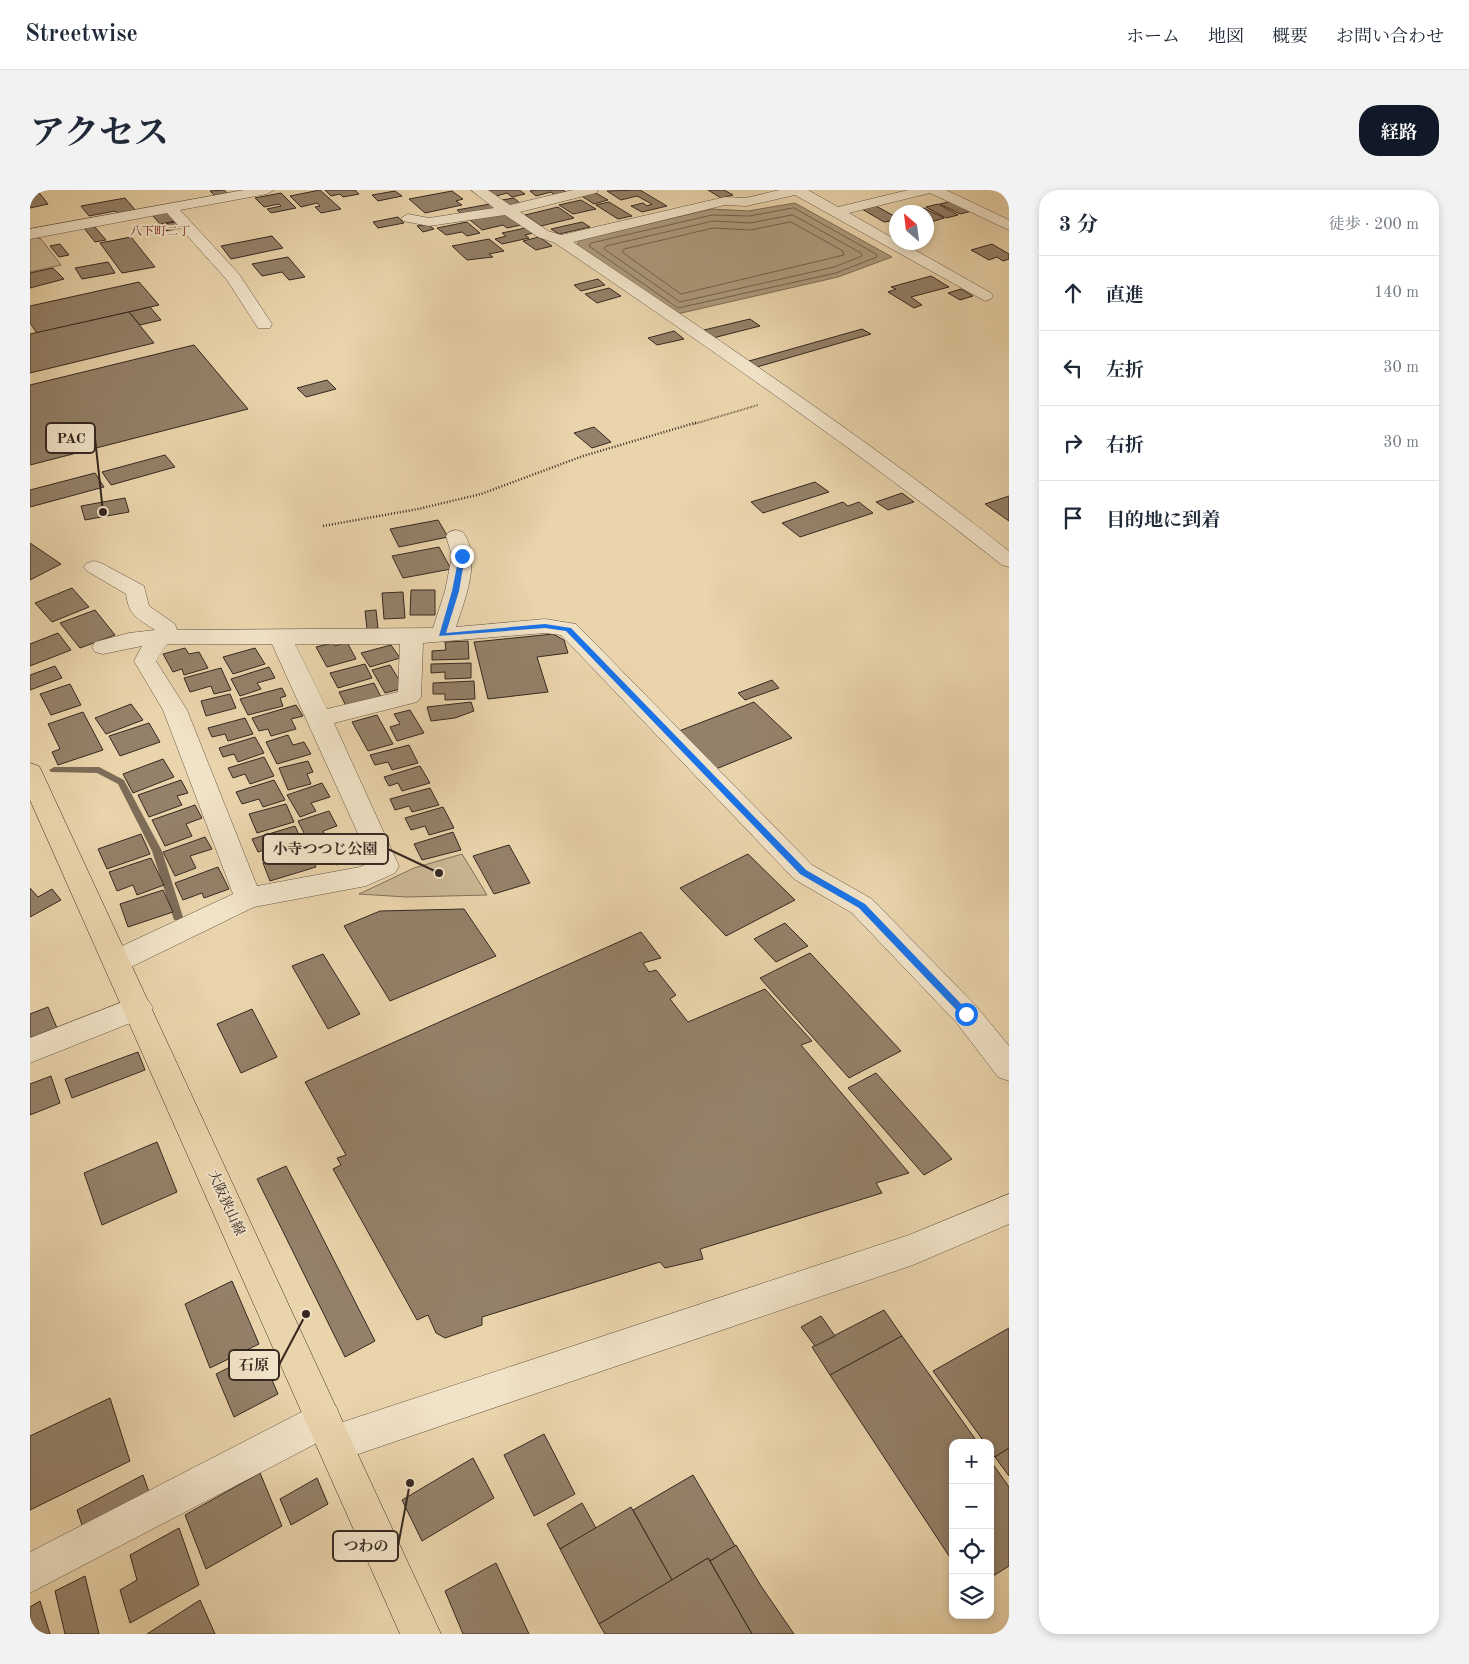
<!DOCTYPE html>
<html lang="ja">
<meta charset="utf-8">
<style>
:root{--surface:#fff;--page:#f2f2f3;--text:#1f2937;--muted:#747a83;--line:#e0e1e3;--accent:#111827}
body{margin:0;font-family:"Old Standard TT","Noto Serif JP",serif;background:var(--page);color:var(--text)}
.controls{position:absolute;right:15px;bottom:15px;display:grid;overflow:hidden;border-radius:10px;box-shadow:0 2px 8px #0003}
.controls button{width:45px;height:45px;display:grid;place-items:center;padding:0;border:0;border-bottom:1px solid var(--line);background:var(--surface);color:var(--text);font:25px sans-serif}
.compass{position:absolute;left:859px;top:15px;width:45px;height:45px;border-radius:50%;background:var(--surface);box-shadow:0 2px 8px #0003;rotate:332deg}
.stop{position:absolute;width:15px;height:15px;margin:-11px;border:4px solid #1a73e8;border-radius:50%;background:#fff}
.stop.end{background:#1a73e8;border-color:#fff;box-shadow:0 1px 5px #0008}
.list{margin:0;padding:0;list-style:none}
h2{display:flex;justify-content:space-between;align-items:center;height:65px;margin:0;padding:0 20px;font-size:21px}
h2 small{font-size:16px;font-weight:400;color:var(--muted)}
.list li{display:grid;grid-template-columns:32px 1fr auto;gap:15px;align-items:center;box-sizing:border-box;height:75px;padding:0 20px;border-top:1px solid var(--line)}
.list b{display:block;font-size:19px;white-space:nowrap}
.list em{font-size:16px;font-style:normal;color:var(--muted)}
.icon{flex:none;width:28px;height:28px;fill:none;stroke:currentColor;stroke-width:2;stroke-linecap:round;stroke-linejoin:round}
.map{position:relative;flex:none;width:979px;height:1444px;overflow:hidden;border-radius:20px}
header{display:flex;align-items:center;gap:30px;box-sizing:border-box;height:70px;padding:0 25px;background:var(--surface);border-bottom:1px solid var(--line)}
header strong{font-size:24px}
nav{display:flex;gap:28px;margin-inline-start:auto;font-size:18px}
.intro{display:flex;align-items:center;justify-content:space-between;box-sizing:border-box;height:120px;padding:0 30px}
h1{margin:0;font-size:35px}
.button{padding:12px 22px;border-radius:20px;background:var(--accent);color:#fff;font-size:18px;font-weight:700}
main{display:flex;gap:30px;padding:0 30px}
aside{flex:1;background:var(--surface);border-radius:20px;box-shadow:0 2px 8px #0003}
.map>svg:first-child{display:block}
.green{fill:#cbb794;stroke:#80705a}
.water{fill:#ad9a7c;stroke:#7d6c58}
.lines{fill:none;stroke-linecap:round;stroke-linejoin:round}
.shore{stroke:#72614e;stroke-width:1}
.stream{fill:#7d6c58;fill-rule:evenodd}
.building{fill:#948169;stroke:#362821}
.minor-casing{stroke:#635344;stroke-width:1}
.major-casing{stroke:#362821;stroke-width:1}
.path-far1{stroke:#362821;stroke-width:2;stroke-dasharray:0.5 1;stroke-linecap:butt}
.path{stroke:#362821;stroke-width:2.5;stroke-dasharray:1 2;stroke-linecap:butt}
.minor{fill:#f1e3c8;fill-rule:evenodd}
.major{fill:#ead4ab;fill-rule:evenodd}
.route{fill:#1a73e8}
.labels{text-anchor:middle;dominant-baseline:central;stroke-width:4;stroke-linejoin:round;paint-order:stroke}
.far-neighbourhood-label{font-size:12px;fill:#7a1f14;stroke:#f1e3c8}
.street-label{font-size:14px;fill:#362821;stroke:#f1e3c8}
.leader{fill:none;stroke:#362821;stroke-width:2}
.callout-dot{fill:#362821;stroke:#f1e3c8;stroke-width:2}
.callout{fill:#f1e3c8;stroke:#362821;stroke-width:2}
.callout-label{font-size:15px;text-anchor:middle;font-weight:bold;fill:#362821}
</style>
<header>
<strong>Streetwise</strong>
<nav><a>ホーム</a><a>地図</a><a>概要</a><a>お問い合わせ</a></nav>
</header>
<div class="intro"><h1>アクセス</h1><a class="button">経路</a></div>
<main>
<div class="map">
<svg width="979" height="1444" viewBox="0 0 979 1444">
<rect width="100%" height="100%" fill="#ead4ab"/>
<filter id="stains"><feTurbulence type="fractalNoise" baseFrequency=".004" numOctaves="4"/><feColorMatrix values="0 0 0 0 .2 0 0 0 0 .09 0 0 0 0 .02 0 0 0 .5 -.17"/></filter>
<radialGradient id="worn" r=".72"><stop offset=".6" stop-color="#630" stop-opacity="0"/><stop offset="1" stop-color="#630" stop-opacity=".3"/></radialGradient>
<g class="green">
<polygon points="3,46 11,49 31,75 0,82 0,47"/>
<polygon points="432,664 457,705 377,707 329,704 384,678"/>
</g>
<polygon class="water" points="765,13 862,67 808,87 647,124 547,55 549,50 682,19 718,21"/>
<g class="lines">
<g class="shore">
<polygon points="764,18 846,64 847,67 806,83 648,118 559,56 561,53 682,25 719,26"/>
<polygon points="763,25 831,63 832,66 804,77 650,112 574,59 576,56 683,31 720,33"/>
<polygon points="761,32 813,61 814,65 651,104 592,62 594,59 683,38 720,40"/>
</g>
<polygon class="stream" points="24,577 69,577 94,590 132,661 153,727 152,730 144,730 143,727 122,661 88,594 67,583 21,582 19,580"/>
</g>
<g class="building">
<polygon points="0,0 7,0 18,14 0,18"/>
<polygon points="194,0 198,4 186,7 180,1"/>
<polygon points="290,0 311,19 291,23 285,17 290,16 287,13 271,17 260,6"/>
<polygon points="295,0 325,0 329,4 313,7 310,4 301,6"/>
<polygon points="457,0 489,0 495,4 482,7 477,3 466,6"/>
<polygon points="506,0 533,0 537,3 525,5 521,2 506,6 500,1"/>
<polygon points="610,0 637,16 612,22 601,16 613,13 617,16 622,14 607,6 591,10 577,1"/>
<polygon points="678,0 694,0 703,5 691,8"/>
<polygon points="365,1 372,6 348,11 342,5"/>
<polygon points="422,1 433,9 426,11 432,15 395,23 379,9"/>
<polygon points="564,2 578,10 564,14 550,5"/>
<polygon points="251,3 266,18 241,23 237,19 251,16 249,14 234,17 225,8"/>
<polygon points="95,8 106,21 88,24 85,21 59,26 51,16"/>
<polygon points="484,8 492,15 481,17 472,10"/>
<polygon points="551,10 566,19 543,24 529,15"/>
<polygon points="922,11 942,21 930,24 910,14"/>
<polygon points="579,12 602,26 588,29 566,15"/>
<polygon points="460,14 465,19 432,25 427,20"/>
<polygon points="908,14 928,25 916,28 896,17"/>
<polygon points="846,16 866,27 866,30 854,32 832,19"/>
<polygon points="528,17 544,28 511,36 495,25"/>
<polygon points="894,18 914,28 901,32 896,29 896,22 882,21"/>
<polygon points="137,22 145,31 130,34 122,25"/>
<polygon points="475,23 491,35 477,38 473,35 452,40 440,30"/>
<polygon points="368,27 374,33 348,38 343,32"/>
<polygon points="145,32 151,38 135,41 129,35"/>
<polygon points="437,32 450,43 437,46 432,42 416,45 407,38"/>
<polygon points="552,32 560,37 529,44 521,39"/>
<polygon points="397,34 404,39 393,42 387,36"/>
<polygon points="64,36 76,50 65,52 54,38"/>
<polygon points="495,38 503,43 495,45 499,48 472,54 465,49 476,46 472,43"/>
<polygon points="242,46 253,58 201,69 191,56"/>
<polygon points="101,47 125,77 92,83 70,53"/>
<polygon points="509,47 522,56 506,60 493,51"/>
<polygon points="459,49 474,61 459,64 463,67 437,70 422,56"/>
<polygon points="30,54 39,65 29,67 20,56"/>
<polygon points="962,54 979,64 979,69 973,71 967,67 959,70 941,60"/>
<polygon points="258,67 275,87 259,90 252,82 232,86 222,74"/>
<polygon points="78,72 85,83 52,89 45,78"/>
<polygon points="23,78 34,89 0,98 0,83"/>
<polygon points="901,86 919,97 881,107 892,115 884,118 858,102 866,99 861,97"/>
<polygon points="568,89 575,95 551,101 544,95"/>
<polygon points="109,92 129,115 7,143 0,133 0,116"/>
<polygon points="579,98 591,106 567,113 555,104"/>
<polygon points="931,99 943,106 930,110 918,103"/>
<polygon points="120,117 131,130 110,135 99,122"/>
<polygon points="99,122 124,153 0,183 0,144"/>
<polygon points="720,129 730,136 683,148 674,140"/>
<polygon points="832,139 841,144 727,177 719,171"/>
<polygon points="644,141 654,149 627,155 618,148"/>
<polygon points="164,155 218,219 0,275 0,195"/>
<polygon points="297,190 306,199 276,207 267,198"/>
<polygon points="564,237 581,252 562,258 544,243"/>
<polygon points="135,265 145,277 81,295 72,282"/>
<polygon points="65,283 74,297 0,317 0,300"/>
<polygon points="785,292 799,302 733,323 721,312"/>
<polygon points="872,303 884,312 858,320 846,312"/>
<polygon points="979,306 979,331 955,314"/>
<polygon points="95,308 99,322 55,330 51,316"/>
<polygon points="813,312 818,316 829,312 843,323 770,347 752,333"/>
<polygon points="408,330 418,347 369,357 360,339"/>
<polygon points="0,353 31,374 0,390"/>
<polygon points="409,357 421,379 373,388 362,366"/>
<polygon points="42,398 59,417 22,432 5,413"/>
<polygon points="381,400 405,400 405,425 380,425"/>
<polygon points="373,402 375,428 354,429 352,403"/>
<polygon points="65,420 85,445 50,458 30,433"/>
<polygon points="346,420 348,438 337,439 335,421"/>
<polygon points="28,443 41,460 0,476 0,454"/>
<polygon points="523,444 534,450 538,463 507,467 518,502 458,509 444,452"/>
<polygon points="438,451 439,469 402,470 402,461 416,460 415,452"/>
<polygon points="317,452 326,469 297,477 286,457 303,453 305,456"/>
<polygon points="361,455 370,468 340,477 331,463"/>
<polygon points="155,458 159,464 169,462 178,478 154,485 152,479 143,482 133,464"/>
<polygon points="225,458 235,474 203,484 193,467"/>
<polygon points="441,473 441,488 415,489 415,482 401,483 401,474"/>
<polygon points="335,474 342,488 308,498 300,483"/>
<polygon points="360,475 374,498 355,503 342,480"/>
<polygon points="25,476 32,488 0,500 0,485"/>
<polygon points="239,477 245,488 227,493 231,499 210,506 201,489"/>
<polygon points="191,478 201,500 184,504 181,496 160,502 154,488"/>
<polygon points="742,490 749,498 715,510 708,503"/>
<polygon points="444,491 445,509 415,510 415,504 403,504 403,493"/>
<polygon points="344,493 352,509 317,518 309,502"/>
<polygon points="40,494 51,515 21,525 10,504"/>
<polygon points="252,498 256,506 250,508 253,516 218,525 210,509"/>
<polygon points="200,504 206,518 176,526 171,511"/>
<polygon points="441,512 444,521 425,528 401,531 397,517"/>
<polygon points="724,512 762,548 686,579 649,541"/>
<polygon points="101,514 113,530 76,544 65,528"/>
<polygon points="266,515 273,526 261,529 266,539 241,546 238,539 229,541 222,528"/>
<polygon points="380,520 394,543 367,551 360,537 370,534 364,524"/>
<polygon points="53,522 73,560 28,575 22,562 30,559 18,534"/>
<polygon points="347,525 363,554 338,561 322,532"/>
<polygon points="215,528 223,544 198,551 195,544 182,547 178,538"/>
<polygon points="119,533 130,552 90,566 79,546"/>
<polygon points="258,545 263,555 274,552 281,564 247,574 236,552"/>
<polygon points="225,547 234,563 208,572 204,564 193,567 189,558"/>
<polygon points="379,555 388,573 362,580 358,572 345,575 340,565"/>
<polygon points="234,567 244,586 220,594 215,584 203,588 198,578"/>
<polygon points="133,569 144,587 103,603 93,584"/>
<polygon points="278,571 283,582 277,584 281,594 258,600 249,578"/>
<polygon points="390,576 400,593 372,601 368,593 359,596 354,587"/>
<polygon points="151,590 158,603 147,606 152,615 119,627 108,605"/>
<polygon points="244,590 255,610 233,617 229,609 212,614 206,602"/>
<polygon points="292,593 300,607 281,613 286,621 270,627 257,605"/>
<polygon points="400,598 409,615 382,622 379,616 365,620 360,609"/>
<polygon points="256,614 264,632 227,643 219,624"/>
<polygon points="165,615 172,628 156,634 162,646 135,656 122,630"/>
<polygon points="413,617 424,638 399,645 395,636 381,640 375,628"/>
<polygon points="299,621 307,636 293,641 297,649 280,655 268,631"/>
<polygon points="265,636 274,656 247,664 244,657 228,662 222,649"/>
<polygon points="423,642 431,660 392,670 384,654"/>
<polygon points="111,644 120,664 77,679 68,659"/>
<polygon points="325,645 336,665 306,675 302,668 289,673 282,659"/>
<polygon points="175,647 182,659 160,666 166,678 145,686 133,662"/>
<polygon points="479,655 500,693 464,704 443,666"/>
<polygon points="278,660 286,677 240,691 233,673"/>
<polygon points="718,664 765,710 696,746 650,698"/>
<polygon points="121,668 134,695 107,705 103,695 87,701 79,682"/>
<polygon points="188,677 199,699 174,708 172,703 153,710 145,693"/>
<polygon points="0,698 8,707 22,699 31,710 0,727"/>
<polygon points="133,700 143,722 98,737 90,714"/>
<polygon points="434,719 466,766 360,811 314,736 350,721"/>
<polygon points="755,733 778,756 746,772 724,749"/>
<polygon points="611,742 631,768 613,773 619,782 626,780 646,805 640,809 658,832 735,799 782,851 771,855 879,983 846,993 852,1003 670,1059 673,1069 635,1078 630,1072 452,1127 452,1135 415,1148 406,1143 398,1125 387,1130 303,979 311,975 307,968 316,965 275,892"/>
<polygon points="780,763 871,861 819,888 730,788"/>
<polygon points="293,764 330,824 298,839 262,776"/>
<polygon points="18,817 27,838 0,849 0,824"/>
<polygon points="222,819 247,867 211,883 187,834"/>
<polygon points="108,862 115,880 42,908 35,889"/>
<polygon points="846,883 922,969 894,985 818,898"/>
<polygon points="21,886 30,913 0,925 0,894"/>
<polygon points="127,952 147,1002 72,1035 54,983"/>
<polygon points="256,976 345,1151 315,1167 227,989"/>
<polygon points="202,1091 229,1154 180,1178 155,1114"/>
<polygon points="854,1120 872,1146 800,1185 782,1157"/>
<polygon points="791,1126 805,1146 785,1156 771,1137"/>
<polygon points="979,1138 979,1258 965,1267 960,1260 960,1253 955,1253 903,1181"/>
<polygon points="872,1146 948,1253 923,1253 923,1372 800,1185"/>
<polygon points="230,1162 248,1204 204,1227 186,1184"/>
<polygon points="80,1208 100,1271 0,1320 0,1246"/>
<polygon points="514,1244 545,1304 504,1326 474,1265"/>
<polygon points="979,1258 979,1286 965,1267"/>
<polygon points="443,1268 464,1308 392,1351 372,1310"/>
<polygon points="960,1270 979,1297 979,1376 960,1388"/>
<polygon points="230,1283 252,1336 176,1379 155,1325"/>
<polygon points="113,1285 120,1305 54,1341 47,1320"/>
<polygon points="663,1285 705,1356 680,1371 678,1368 642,1390 603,1320"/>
<polygon points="287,1288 298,1314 261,1335 250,1309"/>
<polygon points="552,1313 566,1338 530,1359 517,1334"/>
<polygon points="601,1317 642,1390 569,1434 530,1359"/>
<polygon points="149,1338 169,1395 100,1433 90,1400 107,1390 100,1365"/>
<polygon points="706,1355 731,1396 764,1444 722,1444 680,1371"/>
<polygon points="678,1368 722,1444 575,1444 569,1434"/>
<polygon points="466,1373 499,1444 433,1444 415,1401"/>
<polygon points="55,1386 69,1444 35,1444 25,1401"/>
<polygon points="170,1410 185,1444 117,1444"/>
<polygon points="10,1411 20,1444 0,1444 0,1417"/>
</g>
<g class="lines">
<defs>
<g id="minor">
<polygon points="214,0 244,0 237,4 150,20 209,84 242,134 240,138 228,138 197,90 137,23 0,49 0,39"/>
<path d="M441 0H458L480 15 543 0H568L566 3 490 22 518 41 531 45 695 7 716 8 749 0H778L808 17 878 0H916L979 30V40L900 3 819 23 866 50V52H871L961 103 963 106 961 109 955 111 765 5 716 16 695 15 543 52C691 151 839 250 979 361V377L972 375C828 261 677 156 525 53L508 47 475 25 399 36 373 31 371 28 378 24 399 28 464 18Z"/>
<path d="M426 340 433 342C452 369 435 408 426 437L515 429 546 434 782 675 842 709 946 816 979 856V891L968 887 926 832 822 723 764 689 531 445 515 443 393 453 391 507 387 512 304 533 369 676 365 683 336 696 224 717 97 779 87 782 77 779 73 771 77 763 203 704 133 520 104 471 112 456 73 464 65 462 62 457 65 452 99 443 125 440C107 428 99 426 96 404L57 381 53 377 57 373 64 371 71 373 114 396 119 416 145 434 147 440 403 438 415 401 422 366 416 346 419 342ZM137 454H242L341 672 330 677 227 696 157 520 126 471ZM265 454H370L368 502 297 519Z"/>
<polygon points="108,806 118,810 123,818 118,826 0,873 0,848"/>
<polygon points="979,1004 979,1034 883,1075 305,1272 292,1266 287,1253 0,1403 0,1362 293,1211 306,1216 311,1229 310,1233 879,1045"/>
</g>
<polygon id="major" points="0,573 9,576 12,582 411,1444 370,1444 0,610"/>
</defs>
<use href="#minor" class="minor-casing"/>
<use href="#major" class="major-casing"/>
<polyline class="path-far1" points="664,234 728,215"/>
<polyline class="path" points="293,336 388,319 451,304 553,266 668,232"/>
<use href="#minor" class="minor"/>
<use href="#major" class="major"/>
</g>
<polygon class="route" points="432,365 435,366 429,401 416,443 515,434 541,438 776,680 835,714 939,822 939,827 933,827 829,718 770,684 536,441 515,438 409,446 422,401 429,366"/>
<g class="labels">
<g class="far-neighbourhood-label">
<text x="130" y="42">八下町二丁</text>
</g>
<g class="street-label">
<text transform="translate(196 1013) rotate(66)">大阪狭山線</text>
</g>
</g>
<path class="leader" d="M73 322L65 248M409 683L358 659M276 1124L249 1175M380 1293L368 1356"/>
<g class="callout-dot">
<circle cx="73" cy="322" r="5"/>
<circle cx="409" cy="683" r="5"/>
<circle cx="276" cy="1124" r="5"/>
<circle cx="380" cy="1293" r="5"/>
</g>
<g class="callout">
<rect x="16" y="233" width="49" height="30" rx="5"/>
<rect x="233" y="644" width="125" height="30" rx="5"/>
<rect x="199" y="1160" width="50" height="30" rx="5"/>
<rect x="303" y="1341" width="65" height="30" rx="5"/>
</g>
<g class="callout-label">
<text x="41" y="253">PAC</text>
<text x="295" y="664">小寺つつじ公園</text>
<text x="224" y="1180">石原</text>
<text x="336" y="1361">つわの</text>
</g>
<rect width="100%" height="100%" filter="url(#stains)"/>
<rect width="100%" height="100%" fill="url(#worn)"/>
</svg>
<div class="controls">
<button>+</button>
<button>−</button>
<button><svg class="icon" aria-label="locate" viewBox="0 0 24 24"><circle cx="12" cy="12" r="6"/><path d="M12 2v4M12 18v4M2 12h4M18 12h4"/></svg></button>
<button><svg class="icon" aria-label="layers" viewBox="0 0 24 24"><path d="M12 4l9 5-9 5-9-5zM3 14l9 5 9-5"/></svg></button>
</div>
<svg class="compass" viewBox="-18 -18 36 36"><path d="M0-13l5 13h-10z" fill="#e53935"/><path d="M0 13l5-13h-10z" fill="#747a83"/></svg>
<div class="stop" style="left:936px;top:824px"></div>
<div class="stop end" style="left:432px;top:366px"></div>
</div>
<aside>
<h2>3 分<small>徒歩 · 200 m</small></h2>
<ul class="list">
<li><svg class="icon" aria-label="ahead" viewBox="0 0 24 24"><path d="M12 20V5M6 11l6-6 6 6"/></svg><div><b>直進</b></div><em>140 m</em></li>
<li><svg class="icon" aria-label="left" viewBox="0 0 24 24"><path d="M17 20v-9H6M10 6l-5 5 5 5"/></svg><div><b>左折</b></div><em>30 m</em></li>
<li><svg class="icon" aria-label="right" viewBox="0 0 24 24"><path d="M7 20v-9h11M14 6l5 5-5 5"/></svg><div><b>右折</b></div><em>30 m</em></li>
<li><svg class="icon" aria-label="arrive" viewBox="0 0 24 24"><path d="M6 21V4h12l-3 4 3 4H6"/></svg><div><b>目的地に到着</b></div></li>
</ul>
</aside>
</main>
